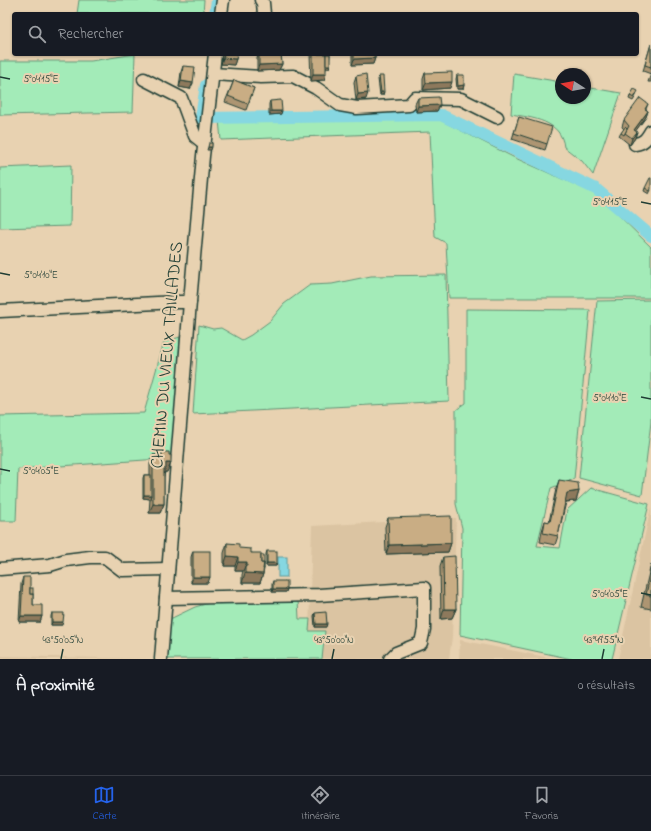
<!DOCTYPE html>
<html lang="fr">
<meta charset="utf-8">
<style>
:root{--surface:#171b24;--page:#20242c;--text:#f1f3f6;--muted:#9ea1a6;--line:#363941;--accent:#2563eb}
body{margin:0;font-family:"Indie Flower",sans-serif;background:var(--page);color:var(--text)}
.compass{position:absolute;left:555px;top:68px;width:36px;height:36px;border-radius:50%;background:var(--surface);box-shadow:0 1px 3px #0004;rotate:281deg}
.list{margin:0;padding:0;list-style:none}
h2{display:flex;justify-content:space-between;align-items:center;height:52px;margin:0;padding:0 16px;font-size:17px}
h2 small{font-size:13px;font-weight:400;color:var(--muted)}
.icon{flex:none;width:22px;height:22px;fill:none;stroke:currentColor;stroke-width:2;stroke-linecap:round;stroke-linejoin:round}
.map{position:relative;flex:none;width:651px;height:659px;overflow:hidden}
.search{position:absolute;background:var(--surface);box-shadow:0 1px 3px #0004;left:12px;right:12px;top:12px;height:44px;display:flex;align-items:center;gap:10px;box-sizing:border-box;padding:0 14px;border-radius:4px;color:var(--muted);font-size:15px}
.sheet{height:116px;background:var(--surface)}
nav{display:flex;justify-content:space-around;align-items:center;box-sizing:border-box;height:56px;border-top:1px solid var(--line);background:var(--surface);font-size:11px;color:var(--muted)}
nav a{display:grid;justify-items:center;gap:2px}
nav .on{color:var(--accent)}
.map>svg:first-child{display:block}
.built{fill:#dbc4a2}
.green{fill:#a3ebb8;stroke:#619476}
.water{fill:#86d7e1;stroke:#5d999c}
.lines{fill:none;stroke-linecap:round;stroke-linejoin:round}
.canal{stroke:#86d7e1;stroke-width:12}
.minor-casing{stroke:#1f3d34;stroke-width:15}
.minor{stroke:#e8d2b1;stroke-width:12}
.wall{fill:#ad9572;stroke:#1f3d34}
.shaded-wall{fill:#8d795c;stroke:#1f3d34}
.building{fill:#c9ad84;stroke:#1f3d34}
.ticks{fill:none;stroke:#1f3d34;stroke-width:1.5}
.labels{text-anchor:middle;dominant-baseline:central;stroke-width:4;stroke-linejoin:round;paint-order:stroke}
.street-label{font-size:18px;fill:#1f3d34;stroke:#e8d2b1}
.ticks-label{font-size:10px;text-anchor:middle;fill:#1f3d34;stroke:#e8d2b1;stroke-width:4;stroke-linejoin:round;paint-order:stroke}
</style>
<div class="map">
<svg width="651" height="659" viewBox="0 0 651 659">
<rect width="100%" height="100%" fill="#e8d2b1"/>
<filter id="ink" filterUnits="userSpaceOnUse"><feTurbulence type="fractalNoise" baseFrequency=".025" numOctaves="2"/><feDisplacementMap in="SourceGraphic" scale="8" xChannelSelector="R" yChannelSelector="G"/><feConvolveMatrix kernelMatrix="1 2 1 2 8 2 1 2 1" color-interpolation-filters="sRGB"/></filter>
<g filter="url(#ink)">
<g class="built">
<polygon points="651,507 651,659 618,659"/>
<polygon points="456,518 452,637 449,659 322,659 325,632 309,632 312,526"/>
<polygon points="460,640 555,659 459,659"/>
<polygon points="0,656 148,659 0,659"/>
</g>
<g class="green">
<polygon points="79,0 204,0 203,14 77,14"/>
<polygon points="135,54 133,112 0,115 0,61 91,61"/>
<path d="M514 74 561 82V98H585V87L621 93 593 175 582 161 564 147C561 120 532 118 511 114Z"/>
<polygon points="438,119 513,157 598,195 651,247 651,298 449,298 446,243 435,237 430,132 221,140 219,120"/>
<polygon points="71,165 70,226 0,228 0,168"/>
<polygon points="446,275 449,401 193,414 199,325 213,329 221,328 242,340 251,335 270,321 284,304 310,285 332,284 371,276"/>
<polygon points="651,300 651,422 642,495 579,478 597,301"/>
<polygon points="466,309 590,310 574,479 551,488 537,546 560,548 567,510 591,488 649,504 612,659 572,659 460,635 462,528 456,504 456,410 466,403"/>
<polygon points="180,337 173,458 18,469 16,521 0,521 0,416 144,413 164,342"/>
<polygon points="298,600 299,619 310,619 309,631 325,631 322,659 166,659 168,620 195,607 213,602"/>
</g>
<rect class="water" x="278" y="557" width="9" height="20"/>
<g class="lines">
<g class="canal">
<polyline points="215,14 217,0"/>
<polyline points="206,85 201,118 441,115 596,189 651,236"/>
</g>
<defs>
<g id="minor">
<polyline points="261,0 263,3 264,14"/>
<polyline points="221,14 223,0"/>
<polyline points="213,74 261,77 293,76 316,88 340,105 357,108 409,105 415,98 461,99 497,117"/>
<polyline points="144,79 181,98 195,136 205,144"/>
<path d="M635 144C644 143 647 138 651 131"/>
<polyline points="0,311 177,302 190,302"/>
<polyline points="0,569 50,565 66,560 90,557 105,557 122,570 168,569"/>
<polyline points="166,598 319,595 424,588 424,629 421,643 396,653 390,659"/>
<polyline points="161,659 190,302 203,156 215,54"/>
</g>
</defs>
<use href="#minor" class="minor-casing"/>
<use href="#minor" class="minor"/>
</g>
<g class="wall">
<polygon points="651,44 651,82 648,82 651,74 643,71"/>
<polygon points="222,54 237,54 236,59 234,65 221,64"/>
<polygon points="258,54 281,54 282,64 279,70 257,71 257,59"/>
<polygon points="310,54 330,54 329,68 326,68 324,80 311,81"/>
<polygon points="352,54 375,54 375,58 373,64 352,65"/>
<polygon points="183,66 193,83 190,89 179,87 181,72"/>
<polygon points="425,73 450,88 423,90 423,79"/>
<polygon points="457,75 464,85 463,89 457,89 456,79"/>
<polygon points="356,76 366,99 356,100 354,82"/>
<polygon points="379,76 383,95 380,95 378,79"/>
<polygon points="234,80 254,88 246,110 225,102"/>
<polygon points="637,94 633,101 629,99 630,96"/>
<polygon points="418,98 440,105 437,111 416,112 415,104"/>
<polygon points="270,101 281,114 269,115 269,104"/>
<polygon points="648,104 646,109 648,111 646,117 635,131 635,138 630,145 619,136 621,133 624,129 622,127 624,120"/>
<polygon points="519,117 547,144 545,150 512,139"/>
<polygon points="645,188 651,190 649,194 644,191"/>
<polygon points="162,452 167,472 165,472 164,476 164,504 160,513 149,513 150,499 143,498 143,478 144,475 150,475 150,464 153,455 161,455"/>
<polygon points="559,480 579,491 576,501 566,502 558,536 555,545 540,542 542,531 545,521 549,522 556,489"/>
<polygon points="388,518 451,543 448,552 386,554 385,527"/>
<polygon points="227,543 251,553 261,555 264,569 263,574 260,583 242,583 242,575 243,571 235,571 235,566 224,566 224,553"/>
<polygon points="193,551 208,583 191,583 191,557"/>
<polygon points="267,551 276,566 266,566 266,554"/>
<polygon points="443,557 456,609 452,618 441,619 440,566"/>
<polygon points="651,564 651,609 641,607"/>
<polygon points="23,577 30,588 33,594 33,605 42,616 40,622 19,622 21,584"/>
<polygon points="273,581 287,589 286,592 272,592 272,584"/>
<polygon points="52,613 62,625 51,625 51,616"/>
<polygon points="315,613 326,627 315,627 314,616"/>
</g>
<g class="shaded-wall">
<polygon points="223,58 236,59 234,65 221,64"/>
<polygon points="375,58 373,64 352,65 354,59"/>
<polygon points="282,64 279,70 257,71 259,65"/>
<polygon points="325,65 330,65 329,68 324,68"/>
<polygon points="313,74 326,74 324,80 311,81"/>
<polygon points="181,81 193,83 190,89 179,87"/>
<polygon points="452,82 450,88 423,90 426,83"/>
<polygon points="464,85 463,89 457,89 458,86"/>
<polygon points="381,92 384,92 383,95 380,95"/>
<polygon points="368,93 366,99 356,100 358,94"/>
<polygon points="440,105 437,111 416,112 418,106"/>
<polygon points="271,111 282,111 281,114 269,115"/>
<polygon points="648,111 646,117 632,136 634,130"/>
<polygon points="637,132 635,138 630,145 632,138"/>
<polygon points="208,147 212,147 211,150 207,150"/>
<polygon points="166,463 171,463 167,472 165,472 163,479 160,479"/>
<polygon points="579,491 576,501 564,502 567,493"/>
<polygon points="144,495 151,495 150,499 143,498"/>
<polygon points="153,504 164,504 160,513 149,513"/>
<polygon points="451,543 448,552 386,554 389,545"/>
<polygon points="227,556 238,557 235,566 224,566"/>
<polygon points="238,562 247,562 243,571 235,571"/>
<polygon points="267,563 277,563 276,566 266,566"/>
<polygon points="245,573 263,574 260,583 242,583"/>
<polygon points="193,577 210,577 208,583 191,583"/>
<polygon points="273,589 287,589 286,592 272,592"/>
<polygon points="444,609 456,609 452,618 441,619"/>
<polygon points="21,616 42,616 40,622 19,622"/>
<polygon points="52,622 63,622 62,625 51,625"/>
<polygon points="316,624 327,624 326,627 315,627"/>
</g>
<g class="building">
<polygon points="651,44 651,67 645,65"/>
<polygon points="224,54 237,54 236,59 223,58"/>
<polygon points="259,54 281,54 282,64 259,65"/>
<rect x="313" y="54" width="13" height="20"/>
<rect x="326" y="54" width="4" height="11"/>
<polygon points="354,54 375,54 375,58 354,59"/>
<polygon points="183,66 195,67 193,83 181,81"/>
<polygon points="452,72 452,82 426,83 425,73"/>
<polygon points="366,74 368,93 358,94 356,76"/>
<polygon points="457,75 464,75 464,85 458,86"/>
<polygon points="379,76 383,76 384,92 381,92"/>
<polygon points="234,80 254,88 248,104 228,96"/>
<polygon points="634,89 638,91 634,98 630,96"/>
<polygon points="439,97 440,105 418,106 418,98"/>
<polygon points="640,98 648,104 645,109 648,111 634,130 637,132 632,138 625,133 629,126 624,120"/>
<polygon points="281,100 282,111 271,111 270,101"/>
<polygon points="519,117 552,127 547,144 514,133"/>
<polygon points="625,127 627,129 624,135 621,133"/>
<polygon points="209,143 212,143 212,147 208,147"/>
<polygon points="650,178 651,178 651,189 650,191 645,188"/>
<polygon points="162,452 169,452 169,455 171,455 171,463 166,463 166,469 164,469 164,504 153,504 153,455 162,455"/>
<rect x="144" y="475" width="7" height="20"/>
<polygon points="559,480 578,483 579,491 567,493 558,536 543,533 545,521 550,522"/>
<polygon points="451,516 451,543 389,545 388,518"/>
<polygon points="227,543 239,544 239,548 251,549 251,553 261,553 261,563 264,563 263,574 245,573 245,566 247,566 247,562 238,562 238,557 227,556"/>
<rect x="193" y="551" width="17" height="26"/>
<rect x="267" y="551" width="10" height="12"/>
<polygon points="261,555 264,555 264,569 263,569 264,563 261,563"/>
<polygon points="455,556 456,609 444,609 443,557"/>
<polygon points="651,571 651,596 646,595"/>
<polygon points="23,577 30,577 30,594 33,594 33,605 42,605 42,616 21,616"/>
<rect x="273" y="581" width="14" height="8"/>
<rect x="30" y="588" width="3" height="6"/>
<polygon points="326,612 327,624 316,624 315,613"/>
<polygon points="52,613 64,613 63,622 52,622"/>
</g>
</g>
<path class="ticks" d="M0 77 10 79M641 202 651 204M0 273 10 275M641 397 651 399M0 469 10 471M641 593 651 595M61 659 63 649M332 659 334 649M602 659 604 649"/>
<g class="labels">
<g class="street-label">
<text transform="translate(168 355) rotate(-85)">CHEMIN DU VIEUX TAILLADES</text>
</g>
</g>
<g class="ticks-label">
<text x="41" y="82">5°04'15"E</text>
<text x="610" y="205">5°04'15"E</text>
<text x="41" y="278">5°04'10"E</text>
<text x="610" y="401">5°04'10"E</text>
<text x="41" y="474">5°04'05"E</text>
<text x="610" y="597">5°04'05"E</text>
<text x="63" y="643">43°50'05"N</text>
<text x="334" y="643">43°50'00"N</text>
<text x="604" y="643">43°49'55"N</text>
</g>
</svg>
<svg class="compass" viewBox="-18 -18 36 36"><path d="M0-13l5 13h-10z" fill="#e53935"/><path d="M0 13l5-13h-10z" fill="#9ea1a6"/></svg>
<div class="search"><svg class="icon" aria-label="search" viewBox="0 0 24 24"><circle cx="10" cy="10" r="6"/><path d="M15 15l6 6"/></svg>Rechercher</div>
</div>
<section class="sheet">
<h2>À proximité<small>0 résultats</small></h2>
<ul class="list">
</ul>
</section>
<nav>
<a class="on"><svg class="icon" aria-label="map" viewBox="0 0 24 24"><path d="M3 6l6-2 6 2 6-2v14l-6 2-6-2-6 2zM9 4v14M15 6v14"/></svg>Carte</a>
<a><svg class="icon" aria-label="directions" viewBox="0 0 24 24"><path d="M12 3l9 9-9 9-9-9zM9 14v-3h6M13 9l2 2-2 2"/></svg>Itinéraire</a>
<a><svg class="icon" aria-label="saved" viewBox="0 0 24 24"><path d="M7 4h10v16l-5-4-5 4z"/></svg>Favoris</a>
</nav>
